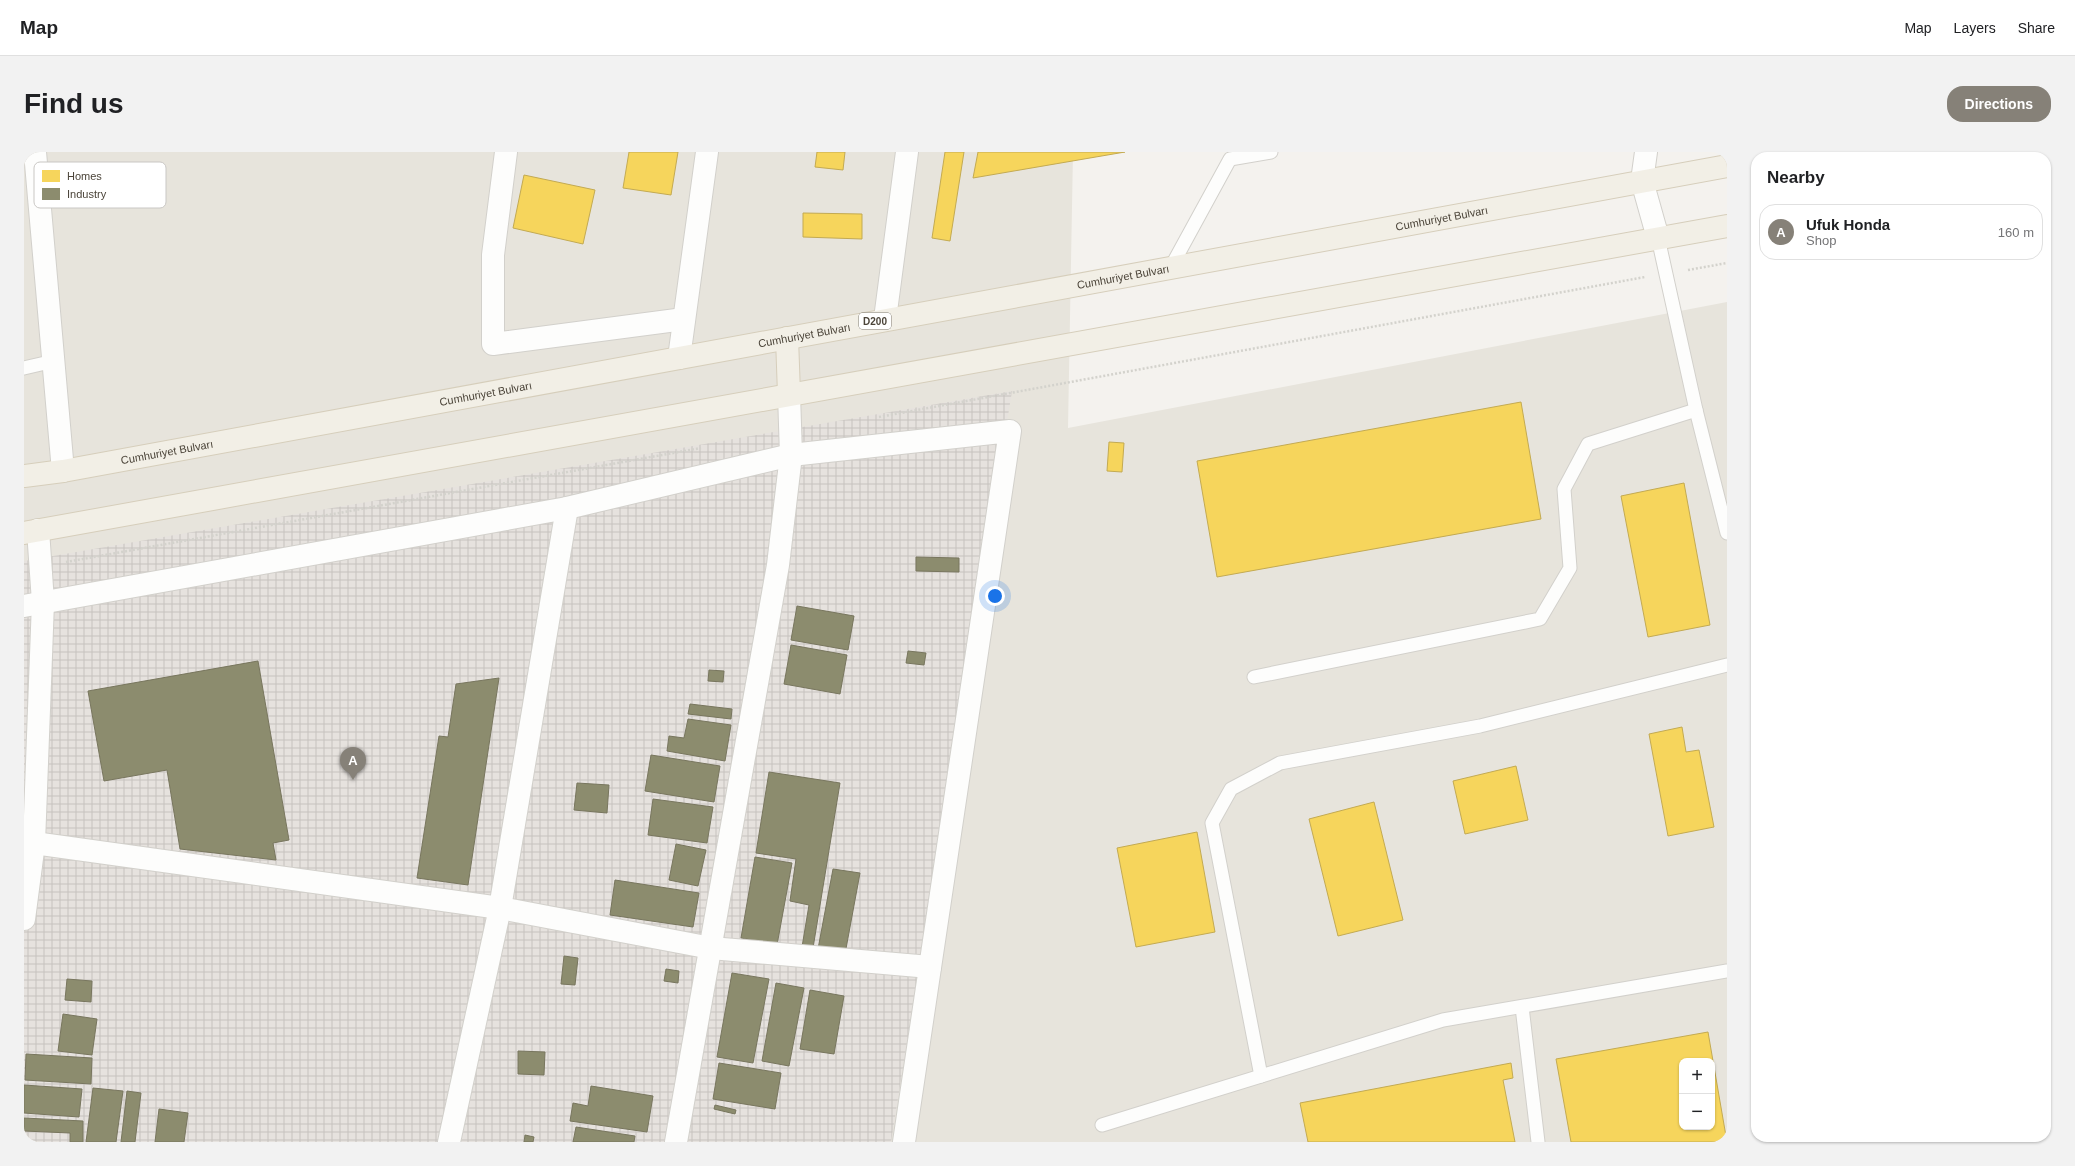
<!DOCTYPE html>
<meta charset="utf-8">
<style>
:root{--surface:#fff;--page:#f2f2f2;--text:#202124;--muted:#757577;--line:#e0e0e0;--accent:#868178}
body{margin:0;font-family:Helvetica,sans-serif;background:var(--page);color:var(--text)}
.controls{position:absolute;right:12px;bottom:12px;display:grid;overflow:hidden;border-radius:8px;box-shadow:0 1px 3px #0004}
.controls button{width:36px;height:36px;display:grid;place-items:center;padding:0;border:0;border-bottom:1px solid var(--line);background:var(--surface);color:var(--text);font:20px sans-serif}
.you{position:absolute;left:971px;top:444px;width:14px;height:14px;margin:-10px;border:3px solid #fff;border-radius:50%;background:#1a73e8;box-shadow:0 0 0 6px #1a73e833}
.badge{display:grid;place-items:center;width:26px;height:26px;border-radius:50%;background:var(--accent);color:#fff;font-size:13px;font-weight:700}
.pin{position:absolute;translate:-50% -33px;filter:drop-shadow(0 1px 2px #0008)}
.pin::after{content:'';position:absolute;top:21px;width:14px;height:12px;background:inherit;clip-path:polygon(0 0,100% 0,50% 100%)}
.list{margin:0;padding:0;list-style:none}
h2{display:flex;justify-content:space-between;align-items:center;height:52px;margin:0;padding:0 16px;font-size:17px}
h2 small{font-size:13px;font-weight:400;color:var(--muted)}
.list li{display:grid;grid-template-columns:26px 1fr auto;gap:12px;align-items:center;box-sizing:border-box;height:56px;margin:0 8px 8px;padding:0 8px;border:1px solid var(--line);border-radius:16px}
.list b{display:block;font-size:15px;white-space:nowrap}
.list p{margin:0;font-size:13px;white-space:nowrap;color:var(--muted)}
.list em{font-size:13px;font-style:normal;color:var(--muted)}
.map{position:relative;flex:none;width:1703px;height:990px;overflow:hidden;border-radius:16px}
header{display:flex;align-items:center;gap:24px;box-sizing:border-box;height:56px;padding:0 20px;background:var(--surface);border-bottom:1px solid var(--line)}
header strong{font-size:19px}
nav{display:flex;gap:22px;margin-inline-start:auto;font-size:14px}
.intro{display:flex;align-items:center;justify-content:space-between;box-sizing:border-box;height:96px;padding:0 24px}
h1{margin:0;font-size:28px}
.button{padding:10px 18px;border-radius:16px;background:var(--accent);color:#fff;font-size:14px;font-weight:700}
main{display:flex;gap:24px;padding:0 24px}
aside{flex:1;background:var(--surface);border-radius:16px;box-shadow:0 1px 3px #0004}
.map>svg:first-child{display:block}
.residential{fill:#e7e4dc;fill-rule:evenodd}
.industrial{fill:url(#industrial-grid)}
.homes{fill:#f6d55c;stroke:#c3aa52;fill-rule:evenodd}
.industry{fill:#8c8c6e;stroke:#78765e}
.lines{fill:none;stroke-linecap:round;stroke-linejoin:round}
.service-casing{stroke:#d2d0cb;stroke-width:15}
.minor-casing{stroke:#d2d0cb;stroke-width:24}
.primary-casing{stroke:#d6cebb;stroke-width:24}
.path{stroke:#d3d2cc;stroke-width:2.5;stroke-dasharray:2 2;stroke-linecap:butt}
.service{stroke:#fdfdfc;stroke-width:13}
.minor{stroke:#fdfdfc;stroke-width:22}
.primary{stroke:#f2efe6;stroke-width:22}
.labels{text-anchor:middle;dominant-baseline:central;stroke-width:4;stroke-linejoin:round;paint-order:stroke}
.shield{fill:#fff;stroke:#817c74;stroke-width:1}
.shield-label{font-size:10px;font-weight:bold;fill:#4b4439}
.street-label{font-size:11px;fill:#4b4439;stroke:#fff}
.key{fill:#fff;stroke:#c9c7c4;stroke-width:1}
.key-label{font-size:11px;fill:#4b4439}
</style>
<header>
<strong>Map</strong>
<nav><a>Map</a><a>Layers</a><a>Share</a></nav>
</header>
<div class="intro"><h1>Find us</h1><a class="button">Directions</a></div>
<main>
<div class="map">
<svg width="1703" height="990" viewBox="0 0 1703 990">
<defs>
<pattern id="industrial-grid" width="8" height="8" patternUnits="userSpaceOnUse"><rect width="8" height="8" fill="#e6e2de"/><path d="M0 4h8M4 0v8" fill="none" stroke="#c7c3bf"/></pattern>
</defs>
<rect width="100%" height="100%" fill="#f4f2ee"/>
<path class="residential" d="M0 0H1049L1044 276 1703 150V990H0ZM1658 909H1688V975H1658Z"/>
<polygon class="industrial" points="988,239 867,990 0,990 0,409"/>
<g class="homes">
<polygon points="605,0 654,0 647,43 599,36"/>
<polygon points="793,0 821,0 819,18 791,15"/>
<polygon points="921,0 940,0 926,89 908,86"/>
<polygon points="954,0 1101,0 949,26"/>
<polygon points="500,23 571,38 559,92 489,76"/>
<polygon points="779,61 838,62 838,87 779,85"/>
<polygon points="1497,250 1517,367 1193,425 1173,309"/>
<polygon points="1085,290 1100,291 1098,320 1083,319"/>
<polygon points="1660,331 1686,473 1624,485 1597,344"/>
<polygon points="1658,575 1662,600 1675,598 1690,675 1644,684 1625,582"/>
<polygon points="1492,614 1504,668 1441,682 1429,629"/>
<polygon points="1350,650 1379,768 1314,784 1285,667"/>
<polygon points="1173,680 1191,780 1112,795 1093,696"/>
<path d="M1684 880 1703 990H1547L1532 907ZM1658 909H1688V975H1658Z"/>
<polygon points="1487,911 1489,926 1479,928 1491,990 1284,990 1276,951"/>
</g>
<g class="industry">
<polygon points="892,405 935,406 935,420 892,419"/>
<polygon points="773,454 830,464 824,498 767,488"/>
<polygon points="767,493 823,503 816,542 760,532"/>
<polygon points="884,499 902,501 900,513 882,511"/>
<polygon points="234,509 265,688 249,691 252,708 156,697 143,618 80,629 64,539"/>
<polygon points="685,518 700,519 699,530 684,529"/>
<polygon points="475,526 444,733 393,726 415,584 424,585 432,532"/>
<polygon points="666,552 708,557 707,567 664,562"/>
<polygon points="664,567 707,573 701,609 643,599 645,584 660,586"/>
<polygon points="627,603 696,614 690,650 621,639"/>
<polygon points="745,620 816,631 789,796 778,795 785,753 766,749 772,707 732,701"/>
<polygon points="553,631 585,633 583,661 550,658"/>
<polygon points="629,647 689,655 683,691 624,683"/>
<polygon points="652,692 682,698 674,734 645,728"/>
<polygon points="731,705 768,711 753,793 717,786"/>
<polygon points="809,717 836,721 821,802 794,797"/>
<polygon points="591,728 675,741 669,775 586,763"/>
<polygon points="540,804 554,806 551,833 537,832"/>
<polygon points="642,817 655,819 654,831 640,829"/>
<polygon points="708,821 745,827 729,911 693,905"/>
<polygon points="43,827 68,829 67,850 41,848"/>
<polygon points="752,831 780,836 765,914 738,909"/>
<polygon points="786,838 820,844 810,902 776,897"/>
<polygon points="39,862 73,867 68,903 34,899"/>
<polygon points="494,899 521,900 520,923 494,922"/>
<polygon points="2,902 68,906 67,932 1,928"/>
<polygon points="695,911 757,921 751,957 689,947"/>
<polygon points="0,933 58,937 55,965 0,961"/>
<polygon points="567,934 629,944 623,980 546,969 549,951 564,954"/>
<polygon points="69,936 99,939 92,990 62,990"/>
<polygon points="103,939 117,941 111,990 97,990"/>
<polygon points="691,953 712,958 711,962 690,957"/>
<polygon points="135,957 164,961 160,990 131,990"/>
<polygon points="0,966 59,969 59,990 46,990 46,981 0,979"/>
<polygon points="552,975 611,984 610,990 549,990"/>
<polygon points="501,983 510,985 509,990 500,990"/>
</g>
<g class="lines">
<defs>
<g id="service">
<polyline points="1634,86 1672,258 1703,381"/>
<polyline points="1147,115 1206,7 1247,0"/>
<polyline points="0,216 30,209"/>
<polyline points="1230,525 1516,467 1546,416 1540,337 1564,292 1672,258"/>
<polyline points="1498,855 1514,990"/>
<polyline points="1237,924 1188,671 1207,637 1256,611 1456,574 1703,513"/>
<polyline points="1078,973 1419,868 1703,819"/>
</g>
<g id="minor">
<polyline points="11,0 39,319"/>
<polyline points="482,0 469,103 469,192 660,167"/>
<polyline points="1622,0 1618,29 1634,86"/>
<polyline points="861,167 883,0"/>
<polyline points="655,206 683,0"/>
<polyline points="0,454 543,356 767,303 986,279 880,990"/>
<polyline points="0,693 10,691 476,756 687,796 906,815"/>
<polyline points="0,767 10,691 19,450 14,378"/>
<polyline points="425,990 476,756 543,356"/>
<polyline points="652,990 754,413 767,303 765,242"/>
</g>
<g id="primary">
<polyline points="763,186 765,242"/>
<path id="s1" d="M0 324 39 319 1703 14"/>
<polyline points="0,381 1703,74"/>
</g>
</defs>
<use href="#service" class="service-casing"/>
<use href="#minor" class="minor-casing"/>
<use href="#primary" class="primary-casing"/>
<g class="path">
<polyline points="1664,118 1703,111"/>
<polyline points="855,265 1621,125"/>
<polyline points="42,410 677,296"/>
</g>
<use href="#service" class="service"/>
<use href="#minor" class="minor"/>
<use href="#primary" class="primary"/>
</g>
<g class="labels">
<rect class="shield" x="835" y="161" width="32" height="16" rx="3"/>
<g class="shield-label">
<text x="851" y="169">D200</text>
</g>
<g class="street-label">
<text stroke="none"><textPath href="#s1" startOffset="1441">Cumhuriyet Bulvarı</textPath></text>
<text stroke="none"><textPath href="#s1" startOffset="1117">Cumhuriyet Bulvarı</textPath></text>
<text stroke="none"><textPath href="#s1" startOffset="793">Cumhuriyet Bulvarı</textPath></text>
<text stroke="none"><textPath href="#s1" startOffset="469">Cumhuriyet Bulvarı</textPath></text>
<text stroke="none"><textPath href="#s1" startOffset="145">Cumhuriyet Bulvarı</textPath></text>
</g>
</g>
<rect x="10" y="10" width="132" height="46" rx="6" class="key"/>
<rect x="18" y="18" width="18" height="12" fill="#f6d55c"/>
<rect x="18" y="36" width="18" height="12" fill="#8c8c6e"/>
<g class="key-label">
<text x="43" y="28">Homes</text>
<text x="43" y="46">Industry</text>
</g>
</svg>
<div class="controls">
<button>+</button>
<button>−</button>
</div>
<div class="you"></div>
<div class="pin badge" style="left:329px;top:628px">A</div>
</div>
<aside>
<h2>Nearby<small></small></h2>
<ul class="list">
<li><span class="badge">A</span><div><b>Ufuk Honda</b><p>Shop</p></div><em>160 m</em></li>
</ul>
</aside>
</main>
